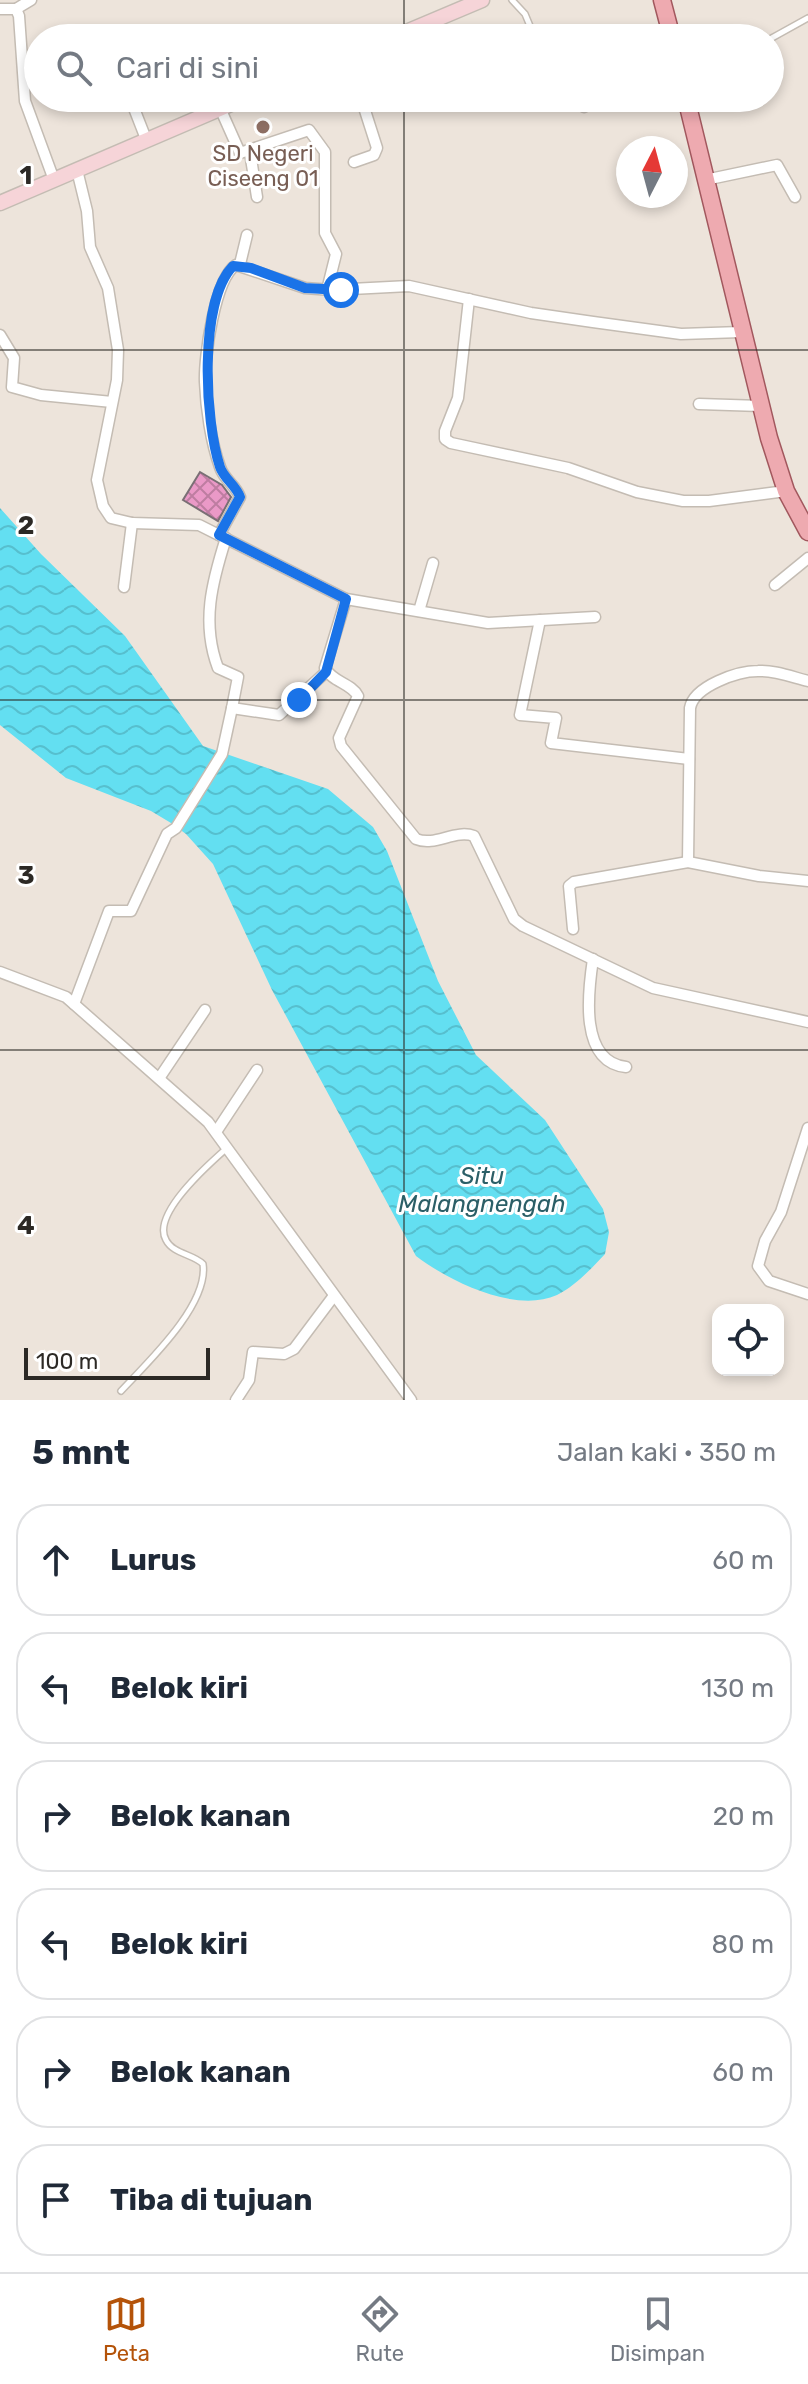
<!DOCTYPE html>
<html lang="id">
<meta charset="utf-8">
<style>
:root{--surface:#fff;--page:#f2f2f3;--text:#1f2937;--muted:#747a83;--line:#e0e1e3;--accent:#b45309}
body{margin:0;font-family:Rubik,sans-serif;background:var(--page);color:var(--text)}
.controls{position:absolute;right:24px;bottom:24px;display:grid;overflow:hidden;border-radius:16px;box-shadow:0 4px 12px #0003}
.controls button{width:72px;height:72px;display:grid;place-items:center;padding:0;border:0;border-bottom:2px solid var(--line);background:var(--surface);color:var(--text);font:40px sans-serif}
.compass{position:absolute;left:616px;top:136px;width:72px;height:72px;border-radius:50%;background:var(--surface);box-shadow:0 4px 12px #0003;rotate:6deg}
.scale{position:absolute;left:24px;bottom:20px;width:186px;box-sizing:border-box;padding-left:8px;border:4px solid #2c2925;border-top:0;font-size:22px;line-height:28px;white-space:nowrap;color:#2c2925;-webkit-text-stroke:6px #fff;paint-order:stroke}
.stop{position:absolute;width:24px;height:24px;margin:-18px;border:6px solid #1a73e8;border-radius:50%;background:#fff}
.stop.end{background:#1a73e8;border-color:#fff;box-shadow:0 2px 8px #0008}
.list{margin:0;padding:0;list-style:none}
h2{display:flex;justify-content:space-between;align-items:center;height:104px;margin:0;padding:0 32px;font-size:34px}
h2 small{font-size:26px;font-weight:400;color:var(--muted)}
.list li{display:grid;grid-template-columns:52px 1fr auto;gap:24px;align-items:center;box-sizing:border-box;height:112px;margin:0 16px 16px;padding:0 16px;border:2px solid var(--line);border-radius:32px}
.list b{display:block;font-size:30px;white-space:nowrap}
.list em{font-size:26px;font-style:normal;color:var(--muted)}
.icon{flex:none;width:44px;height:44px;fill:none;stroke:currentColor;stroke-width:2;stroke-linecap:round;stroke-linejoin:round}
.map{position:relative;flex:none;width:808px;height:1400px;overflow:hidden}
.search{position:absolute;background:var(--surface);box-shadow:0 4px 12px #0003;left:24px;right:24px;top:24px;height:88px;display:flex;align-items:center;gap:20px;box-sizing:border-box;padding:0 28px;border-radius:44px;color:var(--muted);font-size:30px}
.sheet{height:872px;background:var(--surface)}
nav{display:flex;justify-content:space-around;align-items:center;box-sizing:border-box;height:112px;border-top:2px solid var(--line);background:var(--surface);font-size:22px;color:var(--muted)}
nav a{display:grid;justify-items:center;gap:4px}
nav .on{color:var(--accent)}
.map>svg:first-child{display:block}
.water{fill:url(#water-waves)}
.building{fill:url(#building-cross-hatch);stroke:#7a6f75;stroke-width:2}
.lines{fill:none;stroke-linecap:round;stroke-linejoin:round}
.lane-casing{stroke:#c4bcb3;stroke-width:8}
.street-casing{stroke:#c4bcb3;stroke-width:13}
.secondary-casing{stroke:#c4bcb3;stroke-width:17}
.primary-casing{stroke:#a2585e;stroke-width:19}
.lane{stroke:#fff;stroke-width:5}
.street{stroke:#fff;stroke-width:10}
.secondary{stroke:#f6d4d8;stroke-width:14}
.primary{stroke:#eeaab0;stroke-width:16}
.route{stroke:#1a73e8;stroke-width:10}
.grid{fill:none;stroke:#2c2925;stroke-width:2;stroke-opacity:0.55}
.education-dot{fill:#8d6e63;stroke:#fff;stroke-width:3}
.labels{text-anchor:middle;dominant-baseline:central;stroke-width:6;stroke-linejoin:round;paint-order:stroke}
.education-label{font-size:22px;fill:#785e54;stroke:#fff}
.water-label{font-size:24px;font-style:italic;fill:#2b5f67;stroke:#fff}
.grid-label{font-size:26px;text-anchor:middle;font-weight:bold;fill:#2c2925;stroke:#fff;stroke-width:6;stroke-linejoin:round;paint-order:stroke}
</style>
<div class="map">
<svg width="808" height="1400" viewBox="0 0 808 1400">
<defs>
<pattern id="water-waves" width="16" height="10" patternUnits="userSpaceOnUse" patternTransform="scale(2)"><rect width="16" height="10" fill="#63dff1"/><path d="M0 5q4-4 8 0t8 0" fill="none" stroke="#56bfce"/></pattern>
<pattern id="building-cross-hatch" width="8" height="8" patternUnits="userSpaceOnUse" patternTransform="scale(2)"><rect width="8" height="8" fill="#ea99c7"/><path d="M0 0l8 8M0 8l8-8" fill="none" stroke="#be7da1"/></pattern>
</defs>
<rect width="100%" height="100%" fill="#ede4db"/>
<path class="water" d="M0 508 41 554 125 636 203 746 328 789 373 827 387 851 438 981 476 1055 545 1120 603 1209 609 1232 605 1254C592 1268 574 1287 557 1295 515 1314 449 1281 416 1256L272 990 213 864 186 834 171 823 151 811 66 778 0 725Z"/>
<polygon class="building" points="200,472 222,485 231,497 218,521 183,500"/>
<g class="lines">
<defs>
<g id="lane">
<polyline points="512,0 525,14 535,38"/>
<polyline points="429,24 436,38"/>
<polyline points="770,39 808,18"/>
<path d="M121 1391C147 1363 209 1305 203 1264 193 1254 173 1254 166 1240 151 1214 210 1163 227 1148"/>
</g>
<g id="street">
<polyline points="0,9 16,9 19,16 25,101 54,180"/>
<polyline points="16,9 31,0"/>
<polyline points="130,98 146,139"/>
<polyline points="584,107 603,98"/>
<polyline points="220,108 240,153 309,130 325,152 325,233 336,254 327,290"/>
<polyline points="250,152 257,197"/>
<polyline points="354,162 374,155 377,148 361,98"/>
<polyline points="77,170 87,211 90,247 108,288 118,350 117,380 97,480 103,506 111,518 132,523 199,525 346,599 488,623 595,617"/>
<polyline points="705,180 777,165 795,197"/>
<polyline points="240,264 247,235"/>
<polyline points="469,299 458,398 445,431 445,439 451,443 568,468 637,492 683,501 709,501 786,491"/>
<polyline points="0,335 14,358 12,387 41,395 112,402"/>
<polyline points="699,404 761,406"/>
<path d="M219 535 240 497C236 485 224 480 220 467 211 442 206 408 205 382 204 357 215 278 236 265L305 288 332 290 409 286 531 313 593 322 681 334 741 332"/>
<path d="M226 538C212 582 201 623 218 668L238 677 232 708"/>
<polyline points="775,585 808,558"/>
<polyline points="124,587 132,523"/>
<path d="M346 599 325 668C332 682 351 683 358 696L339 738 341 746 416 839C435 847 455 829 474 836L514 919 523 926 653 988 808 1022"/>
<polyline points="419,611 433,563"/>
<polyline points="540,620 520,715 556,718 551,743 689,759"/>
<path d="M688 862 690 708C694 686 738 671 758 671 774 670 792 677 808 681"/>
<polyline points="573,929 569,886 574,882 688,862 759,876 808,881"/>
<path d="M593 959C588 992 579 1062 626 1067"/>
<polyline points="0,972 66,997 208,1122 411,1400"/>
<polyline points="74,1004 109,911 131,911 167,834 176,828 222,754 232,708 279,715 326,672"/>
<polyline points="160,1077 205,1010"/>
<polyline points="808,1128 781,1212 765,1241 758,1266 769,1281 808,1294"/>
<polyline points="216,1132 257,1070"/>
<polyline points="236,1400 249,1380 253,1352 284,1354 294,1349 333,1297"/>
</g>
<g id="secondary">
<polyline points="392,38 482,0"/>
<polyline points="0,203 245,98"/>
</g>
<g id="primary">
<polyline points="662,0 672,38"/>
<polyline points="686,98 769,438 786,491 808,532"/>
</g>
</defs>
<use href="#lane" class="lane-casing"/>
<use href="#street" class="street-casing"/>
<use href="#secondary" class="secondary-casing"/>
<use href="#primary" class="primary-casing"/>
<use href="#lane" class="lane"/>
<use href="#street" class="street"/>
<use href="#secondary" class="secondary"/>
<use href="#primary" class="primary"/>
</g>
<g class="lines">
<path class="route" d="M299 700 326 672 346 599 219 535 240 497C236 485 224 479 220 467 205 422 198 302 233 266L251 268 305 288 341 290"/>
</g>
<path class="grid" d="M404 0V38M404 98V1400M0 350H808M0 700H808M0 1050H808"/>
<circle class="education-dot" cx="263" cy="127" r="8"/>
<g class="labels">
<g class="education-label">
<text x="263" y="153">SD Negeri<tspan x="263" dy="25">Ciseeng 01</tspan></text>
</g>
<g class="water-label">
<text x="482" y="1176">Situ<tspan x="482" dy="28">Malangnengah</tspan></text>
</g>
</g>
<g class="grid-label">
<text x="26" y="184">1</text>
<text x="26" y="534">2</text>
<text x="26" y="884">3</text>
<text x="26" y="1234">4</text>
</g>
</svg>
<div class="controls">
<button><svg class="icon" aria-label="locate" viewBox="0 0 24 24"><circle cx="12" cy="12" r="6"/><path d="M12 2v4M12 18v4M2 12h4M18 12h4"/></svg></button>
</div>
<svg class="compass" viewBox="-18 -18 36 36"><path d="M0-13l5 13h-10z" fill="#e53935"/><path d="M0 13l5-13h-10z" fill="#747a83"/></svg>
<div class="scale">100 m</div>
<div class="stop" style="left:341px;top:290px"></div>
<div class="stop end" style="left:299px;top:700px"></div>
<div class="search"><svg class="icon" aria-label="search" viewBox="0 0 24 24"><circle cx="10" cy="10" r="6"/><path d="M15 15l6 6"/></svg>Cari di sini</div>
</div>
<section class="sheet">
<h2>5 mnt<small>Jalan kaki · 350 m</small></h2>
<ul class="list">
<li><svg class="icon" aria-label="ahead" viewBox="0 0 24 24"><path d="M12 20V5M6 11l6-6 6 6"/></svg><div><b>Lurus</b></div><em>60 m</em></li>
<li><svg class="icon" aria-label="left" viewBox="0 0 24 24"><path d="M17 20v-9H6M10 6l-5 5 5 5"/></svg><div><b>Belok kiri</b></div><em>130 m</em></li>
<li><svg class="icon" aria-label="right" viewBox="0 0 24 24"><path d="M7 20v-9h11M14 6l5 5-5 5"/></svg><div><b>Belok kanan</b></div><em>20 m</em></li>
<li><svg class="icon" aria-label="left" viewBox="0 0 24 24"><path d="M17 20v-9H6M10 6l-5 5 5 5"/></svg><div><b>Belok kiri</b></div><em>80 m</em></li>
<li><svg class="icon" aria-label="right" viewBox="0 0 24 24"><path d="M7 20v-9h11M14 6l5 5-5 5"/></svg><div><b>Belok kanan</b></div><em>60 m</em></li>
<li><svg class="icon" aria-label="arrive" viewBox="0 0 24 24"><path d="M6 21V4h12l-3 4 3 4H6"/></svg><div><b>Tiba di tujuan</b></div></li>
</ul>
</section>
<nav>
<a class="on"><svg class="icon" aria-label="map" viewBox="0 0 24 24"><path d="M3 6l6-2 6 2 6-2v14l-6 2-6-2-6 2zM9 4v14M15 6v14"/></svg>Peta</a>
<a><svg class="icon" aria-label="directions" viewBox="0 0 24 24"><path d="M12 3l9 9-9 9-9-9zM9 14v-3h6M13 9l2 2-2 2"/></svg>Rute</a>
<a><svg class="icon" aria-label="saved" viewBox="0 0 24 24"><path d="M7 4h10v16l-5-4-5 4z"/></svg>Disimpan</a>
</nav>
